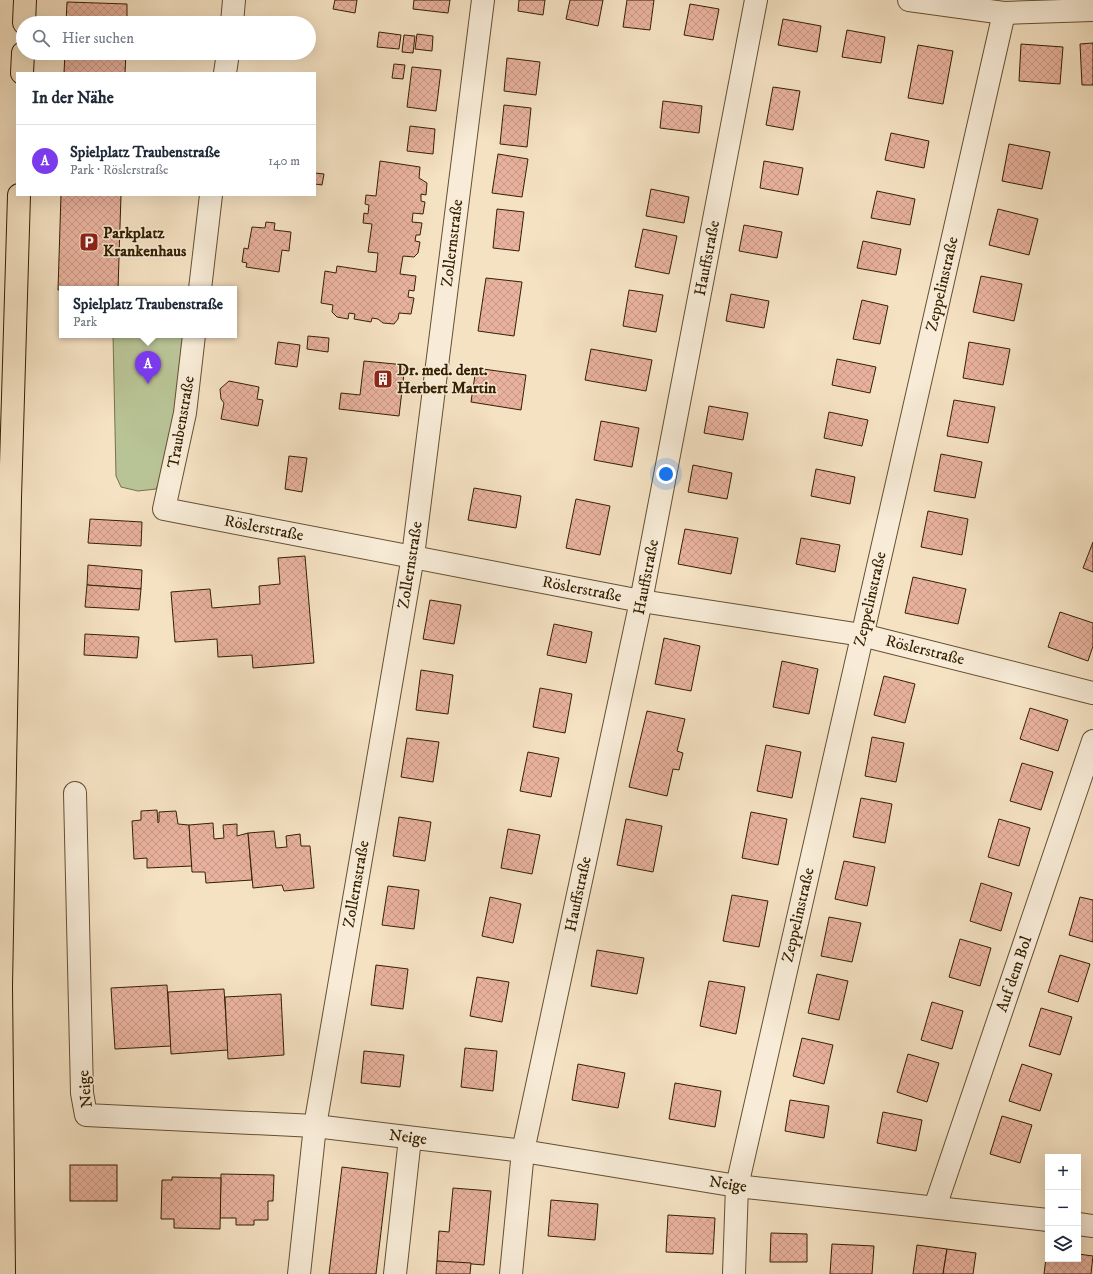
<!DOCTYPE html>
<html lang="de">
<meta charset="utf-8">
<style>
:root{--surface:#fff;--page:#f6f6f7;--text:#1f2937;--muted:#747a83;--line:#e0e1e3;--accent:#7c3aed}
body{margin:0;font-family:"IM FELL DW Pica",serif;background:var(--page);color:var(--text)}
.controls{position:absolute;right:12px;bottom:12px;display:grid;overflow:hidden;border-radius:0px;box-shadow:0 4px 16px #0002}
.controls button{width:36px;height:36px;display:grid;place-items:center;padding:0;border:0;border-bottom:1px solid var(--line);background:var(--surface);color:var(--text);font:20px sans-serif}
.you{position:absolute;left:666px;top:474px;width:14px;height:14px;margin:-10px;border:3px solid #fff;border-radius:50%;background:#1a73e8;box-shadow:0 0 0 6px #1a73e833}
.badge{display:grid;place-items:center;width:26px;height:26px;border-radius:50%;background:var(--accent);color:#fff;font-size:13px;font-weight:700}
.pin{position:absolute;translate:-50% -33px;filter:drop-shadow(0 1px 2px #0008)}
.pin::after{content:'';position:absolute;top:21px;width:14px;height:12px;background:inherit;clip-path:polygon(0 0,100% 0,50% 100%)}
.popup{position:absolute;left:59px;top:286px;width:178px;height:52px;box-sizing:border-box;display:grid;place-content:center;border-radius:0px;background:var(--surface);filter:drop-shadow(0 1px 3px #0005);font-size:13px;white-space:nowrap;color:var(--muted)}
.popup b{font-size:15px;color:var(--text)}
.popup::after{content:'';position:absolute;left:50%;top:100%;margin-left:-8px;border:8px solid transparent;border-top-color:var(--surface)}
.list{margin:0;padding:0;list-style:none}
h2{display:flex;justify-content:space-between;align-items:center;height:52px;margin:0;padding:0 16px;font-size:17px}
h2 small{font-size:13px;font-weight:400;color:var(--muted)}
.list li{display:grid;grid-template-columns:26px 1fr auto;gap:12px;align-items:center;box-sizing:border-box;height:72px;padding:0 16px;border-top:1px solid var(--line)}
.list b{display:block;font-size:15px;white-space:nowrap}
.list p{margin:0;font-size:13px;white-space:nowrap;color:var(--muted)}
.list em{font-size:13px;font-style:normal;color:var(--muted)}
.icon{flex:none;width:22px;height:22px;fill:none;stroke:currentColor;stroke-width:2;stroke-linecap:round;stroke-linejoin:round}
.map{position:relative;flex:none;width:1093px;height:1274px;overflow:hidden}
.search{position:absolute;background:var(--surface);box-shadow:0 4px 16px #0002;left:16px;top:16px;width:300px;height:44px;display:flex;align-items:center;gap:10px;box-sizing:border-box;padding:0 14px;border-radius:22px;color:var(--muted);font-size:15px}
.panel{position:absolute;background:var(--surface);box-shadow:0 4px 16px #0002;left:16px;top:72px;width:300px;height:124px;border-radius:0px}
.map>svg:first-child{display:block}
.green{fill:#b9c496;stroke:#76724b}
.building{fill:url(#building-cross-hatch);stroke:#342000}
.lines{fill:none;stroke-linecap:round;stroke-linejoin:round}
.minor-casing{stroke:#645031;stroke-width:24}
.highway-casing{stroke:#342000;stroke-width:24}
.minor{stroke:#f8ecd8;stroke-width:22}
.highway{stroke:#f5e2c3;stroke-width:22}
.labels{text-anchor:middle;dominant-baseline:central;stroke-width:3;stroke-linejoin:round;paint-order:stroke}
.poi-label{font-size:16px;font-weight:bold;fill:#342000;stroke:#f8ecd8;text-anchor:start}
.street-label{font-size:16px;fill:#342000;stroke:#f8ecd8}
</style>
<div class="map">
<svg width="1093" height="1274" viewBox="0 0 1093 1274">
<defs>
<pattern id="building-cross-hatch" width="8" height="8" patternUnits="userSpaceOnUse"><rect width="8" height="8" fill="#e9b29e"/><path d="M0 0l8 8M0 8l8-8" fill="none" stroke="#c89986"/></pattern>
</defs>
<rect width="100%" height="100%" fill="#f5e2c3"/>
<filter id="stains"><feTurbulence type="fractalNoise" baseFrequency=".005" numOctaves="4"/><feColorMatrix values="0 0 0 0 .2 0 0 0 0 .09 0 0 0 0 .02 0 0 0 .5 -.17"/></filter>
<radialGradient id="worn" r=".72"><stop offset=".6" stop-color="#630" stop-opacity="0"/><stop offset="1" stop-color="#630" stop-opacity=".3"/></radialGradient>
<polygon class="green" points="113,335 190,335 163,474 156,489 138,491 121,487 116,476"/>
<g class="building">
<polygon points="335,0 357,0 355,13 333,9"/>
<polygon points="414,0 450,0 448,13 413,9"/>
<polygon points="519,0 545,0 543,15 518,11"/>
<polygon points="570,0 603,0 598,26 566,19"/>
<polygon points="627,0 654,0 650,30 623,27"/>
<polygon points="67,2 127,4 127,23 66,23"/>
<polygon points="690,4 719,9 713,40 684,35"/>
<polygon points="783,19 821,26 817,52 778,45"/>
<polygon points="847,30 885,37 881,63 842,57"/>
<polygon points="379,32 401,35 399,49 377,47"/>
<polygon points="417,34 433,36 432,51 415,49"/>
<polygon points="404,35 415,36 413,53 402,52"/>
<polygon points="1093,43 1093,85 1082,85 1080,44"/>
<polygon points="1021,44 1063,47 1060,84 1019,81"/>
<polygon points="918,45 953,51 943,104 908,98"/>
<polygon points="65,53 126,53 125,73 64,73"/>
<polygon points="507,58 540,62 536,95 504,91"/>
<polygon points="394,64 405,65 403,79 392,78"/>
<polygon points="412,67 441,70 436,111 407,107"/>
<polygon points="773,87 800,91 793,130 766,125"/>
<polygon points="663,101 702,106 699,133 660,128"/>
<polygon points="504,105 531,108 527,147 500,144"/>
<polygon points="410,126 435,129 433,154 407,151"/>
<polygon points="891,133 929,141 924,168 885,160"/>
<polygon points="1009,144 1050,152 1042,189 1002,181"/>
<polygon points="498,154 528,159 522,197 492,193"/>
<polygon points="380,161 420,167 419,178 427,183 426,195 421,194 421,201 425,202 423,214 413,213 412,222 422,223 420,235 416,235 415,241 420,242 418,253 414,257 403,256 400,274 416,276 414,291 409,290 408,297 414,298 411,314 399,313 398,319 394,324 383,323 378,319 372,318 371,322 354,319 355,314 349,313 348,319 337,317 332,312 333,305 321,303 325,271 336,273 337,266 376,272 378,253 368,252 372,224 363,223 364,213 368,214 369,205 365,204 366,195 376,196"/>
<polygon points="764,161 803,168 798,195 760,188"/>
<polygon points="315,173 324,174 322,185 315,184"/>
<polygon points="651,189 689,197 684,223 646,216"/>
<polygon points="877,191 915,199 910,225 871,218"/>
<polygon points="61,195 121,195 118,289 58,290"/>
<polygon points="497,209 524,212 519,251 493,248"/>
<polygon points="998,209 1038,219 1029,255 989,245"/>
<polygon points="266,222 275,223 274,230 291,232 289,251 282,250 279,272 246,267 247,263 242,262 244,248 248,249 252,227 265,228"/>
<polygon points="744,225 782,232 777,258 739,251"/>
<polygon points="643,229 677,236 669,274 635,267"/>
<polygon points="863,241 901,249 896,275 857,268"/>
<polygon points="981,276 1022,284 1014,321 973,312"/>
<polygon points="486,278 522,282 514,336 478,331"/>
<polygon points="629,290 663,295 656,332 623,326"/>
<polygon points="731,294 769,301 764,328 726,321"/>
<polygon points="862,300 888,306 880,344 853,339"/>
<polygon points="308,336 329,338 328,352 307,349"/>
<polygon points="278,342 300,345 297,367 275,364"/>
<polygon points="969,342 1010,349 1003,385 963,378"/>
<polygon points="591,349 652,360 646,391 585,380"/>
<polygon points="837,359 876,367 870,393 832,385"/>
<polygon points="364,361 405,365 399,416 339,409 341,393 360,395"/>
<polygon points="476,368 526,375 521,410 471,402"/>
<polygon points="229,381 259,387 257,399 263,400 258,426 221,419 224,403 221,399 220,389"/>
<polygon points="954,400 995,407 988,443 947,436"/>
<polygon points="709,406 748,413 743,440 704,433"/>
<polygon points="829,412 868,420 862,446 824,438"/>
<polygon points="601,421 639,428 632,467 594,460"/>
<polygon points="941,454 982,462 975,498 934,491"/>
<polygon points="289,456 307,458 302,492 285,489"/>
<polygon points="693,465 732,473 727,499 688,492"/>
<polygon points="816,469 855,477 850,504 811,496"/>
<polygon points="474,488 521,496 516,528 468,520"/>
<polygon points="576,499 610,506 600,555 566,548"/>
<polygon points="928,511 968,519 962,555 921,547"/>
<polygon points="90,519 142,522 141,546 88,543"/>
<polygon points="685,529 738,538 731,574 678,564"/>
<polygon points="801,538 840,545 835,572 796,564"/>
<polygon points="1093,542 1093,572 1083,568"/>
<polygon points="305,556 314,663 253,668 252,655 218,657 217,639 175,642 171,592 210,589 212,608 260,604 259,586 280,584 278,558"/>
<polygon points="88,565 142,570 141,589 87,585"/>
<polygon points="913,577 966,589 958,624 905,613"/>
<polygon points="87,585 141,589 139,610 85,607"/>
<polygon points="430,600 461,605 454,644 423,639"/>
<polygon points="1060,612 1093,623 1093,646 1088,661 1048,647"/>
<polygon points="554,624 592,632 586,663 547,655"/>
<polygon points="85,634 139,637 137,658 84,655"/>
<polygon points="664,638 700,646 691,691 655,684"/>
<polygon points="782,661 818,669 809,714 773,707"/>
<polygon points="421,670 453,675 448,714 416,710"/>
<polygon points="884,676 915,684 905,723 874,715"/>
<polygon points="540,688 572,694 565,733 533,727"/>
<polygon points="1030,708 1068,720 1058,751 1020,739"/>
<polygon points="647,711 685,719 677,751 683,753 679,770 673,769 667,796 629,787"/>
<polygon points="872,737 904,743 896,782 865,776"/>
<polygon points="407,738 439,742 433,782 401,777"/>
<polygon points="766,745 801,752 792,798 757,791"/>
<polygon points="528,752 559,758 551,797 520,791"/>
<polygon points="1022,763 1053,772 1041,810 1010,801"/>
<polygon points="861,798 892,804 885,843 853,837"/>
<polygon points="157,810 158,823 159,822 159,812 176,811 178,824 189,825 192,866 147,868 147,858 134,859 132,821 141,820 141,811"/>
<polygon points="751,812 787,819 778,865 742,858"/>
<polygon points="399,817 431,822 425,861 393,856"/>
<polygon points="626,819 662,826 653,872 617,865"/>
<polygon points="999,819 1030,828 1019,866 988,857"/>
<polygon points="213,823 214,839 224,838 223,825 237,824 237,836 248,833 252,880 206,883 205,872 192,872 189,825"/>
<polygon points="508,829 540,835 532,874 501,868"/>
<polygon points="274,831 276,848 287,847 286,836 300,834 301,846 310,846 314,888 284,891 282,885 253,888 248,833"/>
<polygon points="844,861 875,867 867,906 835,899"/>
<polygon points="981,883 1012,893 1001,931 970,921"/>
<polygon points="388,886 419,890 414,929 382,925"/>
<polygon points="732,895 768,901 759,947 723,941"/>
<polygon points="490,897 521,904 513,943 482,936"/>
<polygon points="1080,897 1093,900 1093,942 1069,935"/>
<polygon points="829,917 861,923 852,962 821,956"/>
<polygon points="960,939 991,948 980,986 949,977"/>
<polygon points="597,950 644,958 637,994 591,986"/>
<polygon points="1060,955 1090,964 1078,1002 1048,992"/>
<polygon points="376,965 408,969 403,1009 371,1005"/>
<polygon points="817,974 848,981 839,1020 808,1013"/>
<polygon points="477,977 509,982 502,1022 470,1016"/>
<polygon points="709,981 745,987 736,1034 700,1026"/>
<polygon points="167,985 171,1046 115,1049 111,988"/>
<polygon points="224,989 228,1050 171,1054 168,992"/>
<polygon points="281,994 284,1055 228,1059 225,997"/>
<polygon points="932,1002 963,1011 952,1049 921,1040"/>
<polygon points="1041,1008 1072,1017 1060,1055 1029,1046"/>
<polygon points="802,1038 833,1045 824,1084 793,1076"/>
<polygon points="465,1048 497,1051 493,1091 461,1087"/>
<polygon points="364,1051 404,1055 400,1087 361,1083"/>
<polygon points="908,1054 939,1063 927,1102 897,1092"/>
<polygon points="578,1064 625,1073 618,1108 572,1100"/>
<polygon points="1022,1064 1052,1074 1040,1111 1009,1101"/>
<polygon points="675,1083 721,1091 715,1127 669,1119"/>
<polygon points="790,1100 829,1106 824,1138 785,1131"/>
<polygon points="883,1112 922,1120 916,1151 877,1143"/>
<polygon points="1002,1116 1032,1125 1020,1163 990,1154"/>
<rect x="70" y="1165" width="47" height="36"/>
<polygon points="342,1167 388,1173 376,1274 329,1274"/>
<polygon points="221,1174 274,1175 273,1201 268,1201 268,1220 254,1220 254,1225 236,1225 236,1218 220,1218"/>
<polygon points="172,1177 221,1178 220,1229 174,1228 174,1219 161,1219 162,1180 172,1180"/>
<polygon points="453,1188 491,1191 484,1265 437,1261 439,1231 449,1232"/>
<polygon points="551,1200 598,1204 595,1240 548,1236"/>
<polygon points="668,1215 715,1218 713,1254 666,1252"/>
<polygon points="771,1233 807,1234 807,1262 770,1262"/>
<polygon points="832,1244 874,1246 872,1274 830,1274"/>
<polygon points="917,1245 947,1249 943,1274 913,1274"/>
<polygon points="947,1249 976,1253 973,1274 943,1274"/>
<polygon points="1047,1250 1048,1259 1078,1259 1078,1254 1093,1256 1091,1274 1044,1274"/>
<polygon points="437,1261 471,1263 470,1274 436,1274"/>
</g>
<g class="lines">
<defs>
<g id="minor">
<polyline points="909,0 1004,13 1093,10"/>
<polyline points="232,23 234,0"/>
<polyline points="225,73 228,53"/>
<polyline points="200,289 211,195"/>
<polyline points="194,335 185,413 164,509 641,601 862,635 1093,693"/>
<polyline points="75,793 82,1093 86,1115 315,1126 523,1151 737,1186 1048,1220"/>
<polyline points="935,1207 1093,741"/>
<polyline points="1078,1224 1093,1226"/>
<polyline points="299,1274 315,1126 413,556 483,0"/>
<polyline points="395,1274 410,1138"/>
<polyline points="511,1274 523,1151 641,601 756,0"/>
<polyline points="734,1274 737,1186 1004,13"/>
</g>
<g id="highway">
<polyline points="24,23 25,0"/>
<polyline points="22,73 23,53"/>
<polyline points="4,1274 1,986 10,498 19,195"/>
</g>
</defs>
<use href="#minor" class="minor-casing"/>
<use href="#highway" class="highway-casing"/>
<use href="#minor" class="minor"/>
<use href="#highway" class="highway"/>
</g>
<defs>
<symbol id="parking-square" viewBox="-11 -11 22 22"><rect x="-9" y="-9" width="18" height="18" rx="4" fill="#8f2418" stroke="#f8ecd8"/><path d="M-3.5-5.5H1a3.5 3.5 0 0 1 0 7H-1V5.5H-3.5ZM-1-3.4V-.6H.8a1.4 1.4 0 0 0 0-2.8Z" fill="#fff"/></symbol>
<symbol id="building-square" viewBox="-11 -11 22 22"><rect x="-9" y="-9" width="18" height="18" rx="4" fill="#8f2418" stroke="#f8ecd8"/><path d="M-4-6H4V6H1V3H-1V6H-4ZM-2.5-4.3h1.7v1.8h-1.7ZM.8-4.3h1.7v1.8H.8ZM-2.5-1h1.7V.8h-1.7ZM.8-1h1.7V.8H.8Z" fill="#fff"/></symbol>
</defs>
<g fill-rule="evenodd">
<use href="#parking-square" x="78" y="231" width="22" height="22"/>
<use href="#building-square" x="372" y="368" width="22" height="22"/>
</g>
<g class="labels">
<g class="poi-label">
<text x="103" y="233">Parkplatz<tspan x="103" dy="18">Krankenhaus</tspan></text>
<text x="397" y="370">Dr. med. dent.<tspan x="397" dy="18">Herbert Martin</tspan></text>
</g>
<g class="street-label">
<text transform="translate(452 243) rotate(-83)">Zollernstraße</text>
<text transform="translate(707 258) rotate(-79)">Hauffstraße</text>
<text transform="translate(942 284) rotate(-77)">Zeppelinstraße</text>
<text transform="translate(181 422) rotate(-80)">Traubenstraße</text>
<text transform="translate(264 528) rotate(11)">Röslerstraße</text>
<text transform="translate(410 565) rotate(-81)">Zollernstraße</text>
<text transform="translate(646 577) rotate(-79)">Hauffstraße</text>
<text transform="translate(582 589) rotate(11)">Röslerstraße</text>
<text transform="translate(870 599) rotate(-77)">Zeppelinstraße</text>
<text transform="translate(925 650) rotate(14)">Röslerstraße</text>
<text transform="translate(356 884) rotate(-80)">Zollernstraße</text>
<text transform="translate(578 894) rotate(-78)">Hauffstraße</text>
<text transform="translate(798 915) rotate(-77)">Zeppelinstraße</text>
<text transform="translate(1014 974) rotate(-71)">Auf dem Bol</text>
<text transform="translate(85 1089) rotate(-96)">Neige</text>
<text transform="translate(408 1137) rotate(7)">Neige</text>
<text transform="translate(728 1184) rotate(8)">Neige</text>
</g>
</g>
<rect width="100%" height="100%" filter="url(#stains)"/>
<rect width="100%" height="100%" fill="url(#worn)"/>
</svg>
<div class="controls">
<button>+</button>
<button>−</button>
<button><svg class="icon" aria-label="layers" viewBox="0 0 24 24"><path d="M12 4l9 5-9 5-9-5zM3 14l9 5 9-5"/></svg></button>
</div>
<div class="you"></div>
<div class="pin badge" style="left:148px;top:384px">A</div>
<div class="popup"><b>Spielplatz Traubenstraße</b>Park</div>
<div class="search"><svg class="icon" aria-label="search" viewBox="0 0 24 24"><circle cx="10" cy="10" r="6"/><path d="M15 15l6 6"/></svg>Hier suchen</div>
<section class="panel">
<h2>In der Nähe<small></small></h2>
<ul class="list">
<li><span class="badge">A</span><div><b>Spielplatz Traubenstraße</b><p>Park · Röslerstraße</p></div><em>140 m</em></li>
</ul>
</section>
</div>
